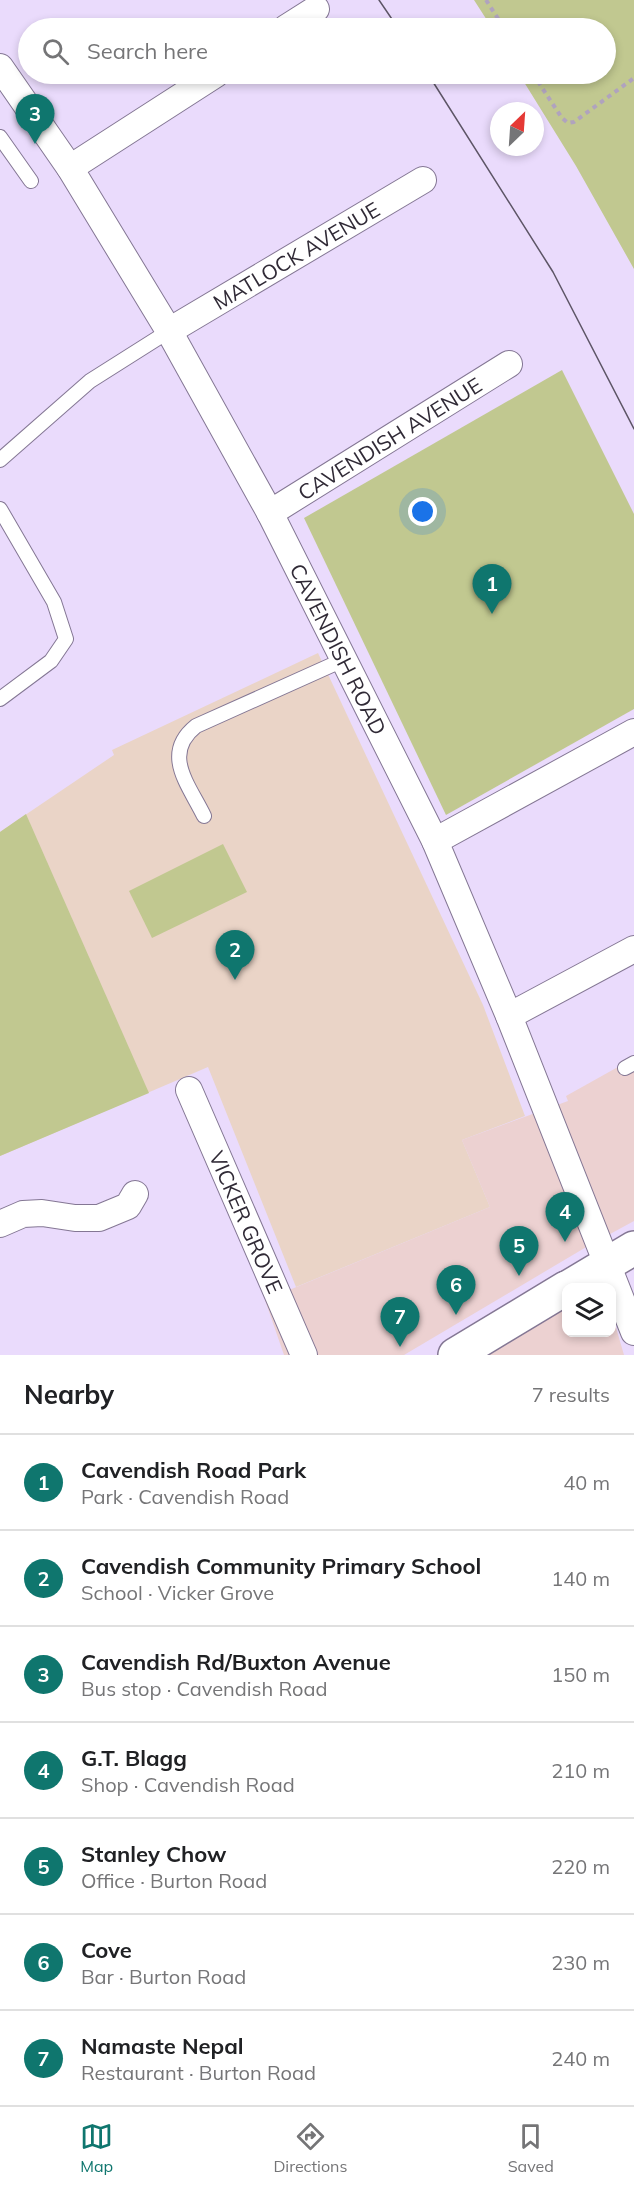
<!DOCTYPE html>
<meta charset="utf-8">
<style>
:root{--surface:#fff;--page:#f6f6f6;--text:#202124;--muted:#757577;--line:#e0e0e0;--accent:#0f766e}
body{margin:0;font-family:Mulish,sans-serif;background:var(--page);color:var(--text)}
.controls{position:absolute;right:18px;bottom:18px;display:grid;overflow:hidden;border-radius:12px;box-shadow:0 3px 9px #0003}
.controls button{width:54px;height:54px;display:grid;place-items:center;padding:0;border:0;border-bottom:2px solid var(--line);background:var(--surface);color:var(--text);font:30px sans-serif}
.compass{position:absolute;left:490px;top:102px;width:54px;height:54px;border-radius:50%;background:var(--surface);box-shadow:0 3px 9px #0003;rotate:25deg}
.you{position:absolute;left:423px;top:512px;width:21px;height:21px;margin:-15px;border:4px solid #fff;border-radius:50%;background:#1a73e8;box-shadow:0 0 0 9px #1a73e833}
.badge{display:grid;place-items:center;width:39px;height:39px;border-radius:50%;background:var(--accent);color:#fff;font-size:20px;font-weight:700}
.pin{position:absolute;translate:-50% -50px;filter:drop-shadow(0 2px 3px #0008)}
.pin::after{content:'';position:absolute;top:32px;width:21px;height:18px;background:inherit;clip-path:polygon(0 0,100% 0,50% 100%)}
.list{margin:0;padding:0;list-style:none}
h2{display:flex;justify-content:space-between;align-items:center;height:78px;margin:0;padding:0 24px;font-size:26px}
h2 small{font-size:20px;font-weight:400;color:var(--muted)}
.list li{display:grid;grid-template-columns:39px 1fr auto;gap:18px;align-items:center;box-sizing:border-box;height:96px;padding:0 24px;border-top:2px solid var(--line)}
.list b{display:block;font-size:22px;white-space:nowrap}
.list p{margin:0;font-size:20px;white-space:nowrap;color:var(--muted)}
.list em{font-size:20px;font-style:normal;color:var(--muted)}
.icon{flex:none;width:33px;height:33px;fill:none;stroke:currentColor;stroke-width:2;stroke-linecap:round;stroke-linejoin:round}
.map{position:relative;flex:none;width:634px;height:1355px;overflow:hidden}
.search{position:absolute;background:var(--surface);box-shadow:0 3px 9px #0003;left:18px;right:18px;top:18px;height:66px;display:flex;align-items:center;gap:15px;box-sizing:border-box;padding:0 21px;border-radius:33px;color:var(--muted);font-size:22px}
.sheet{height:750px;background:var(--surface)}
nav{display:flex;justify-content:space-around;align-items:center;box-sizing:border-box;height:84px;border-top:2px solid var(--line);background:var(--surface);font-size:16px;color:var(--muted)}
nav a{display:grid;justify-items:center;gap:3px}
nav .on{color:var(--accent)}
.map>svg:first-child{display:block}
.commercial{fill:#ecd1d1}
.education{fill:#ead4c7}
.green{fill:#c1c890}
.lines{fill:none;stroke-linecap:round;stroke-linejoin:round}
.service-casing{stroke:#847794;stroke-width:16}
.minor-casing{stroke:#847794;stroke-width:28}
.tertiary-casing{stroke:#847794;stroke-width:36}
.path{stroke:#b0a3be;stroke-width:4;stroke-dasharray:4.5 4.5;stroke-linecap:butt}
.service{stroke:#fff;stroke-width:14}
.minor{stroke:#fff;stroke-width:26}
.tertiary{stroke:#fff;stroke-width:33}
.tram{stroke:#5d5566;stroke-width:1.5}
.labels{text-anchor:middle;dominant-baseline:central;stroke-width:6;stroke-linejoin:round;paint-order:stroke}
.street-label{font-size:21px;fill:#302a36;stroke:#eadbfc}
</style>
<div class="map">
<svg width="634" height="1355" viewBox="0 0 634 1355">
<rect width="100%" height="100%" fill="#eadbfc"/>
<g class="commercial">
<polygon points="634,1058 634,1221 588,1246 404,1355 284,1355 265,1300 490,1207 462,1140 568,1101 566,1096"/>
<polygon points="566,1307 566,1332 612,1332 612,1314 624,1355 489,1355"/>
</g>
<polygon class="education" points="318,653 483,1005 525,1116 462,1140 490,1207 296,1287 208,1067 0,1156 0,832 114,755 112,750"/>
<g class="green">
<polygon points="474,0 634,0 634,269 576,166 519,74 606,74 606,28 492,28"/>
<polygon points="562,370 634,514 634,709 446,815 304,518"/>
<polygon points="26,814 149,1093 0,1156 0,832"/>
<polygon points="223,844 247,892 152,938 129,891"/>
</g>
<g class="lines">
<defs>
<g id="service">
<polyline points="0,137 31,181"/>
<polyline points="0,460 90,381 169,331"/>
<polyline points="0,509 54,602 66,639 51,661 0,699"/>
<path d="M204 816C189 785 161 754 196 726L343 660"/>
<polyline points="625,1068 634,1063"/>
</g>
<g id="minor">
<polyline points="286,28 316,9"/>
<path id="s1" d="M0 67 70 168 169 331 270 513 435 841 509 1016 634 1332"/>
<polyline points="70,168 216,74"/>
<path id="s2" d="M169 331 423 180"/>
<path id="s3" d="M270 513 509 364"/>
<polyline points="435,841 634,732"/>
<polyline points="509,1016 634,949"/>
<path id="s4" d="M189 1090 304 1355"/>
<polyline points="0,1224 23,1214 42,1213 75,1218 99,1218 128,1206 135,1194"/>
</g>
<g id="tertiary">
<polyline points="567,1288 634,1248"/>
<polyline points="455,1355 566,1288"/>
</g>
</defs>
<use href="#service" class="service-casing"/>
<use href="#minor" class="minor-casing"/>
<use href="#tertiary" class="tertiary-casing"/>
<g class="path">
<polyline points="486,0 504,28"/>
<polyline points="533,74 562,118 568,123 574,122 634,78"/>
</g>
<use href="#service" class="service"/>
<use href="#minor" class="minor"/>
<use href="#tertiary" class="tertiary"/>
<g class="tram">
<polyline points="379,0 398,28"/>
<polyline points="428,74 553,272 634,429"/>
</g>
</g>
<g class="labels">
<g class="street-label">
<text stroke="none"><textPath href="#s2" startOffset="148">MATLOCK AVENUE</textPath></text>
<text stroke="none"><textPath href="#s3" startOffset="141">CAVENDISH AVENUE</textPath></text>
<text stroke="none"><textPath href="#s1" startOffset="674">CAVENDISH ROAD</textPath></text>
<text stroke="none"><textPath href="#s4" startOffset="144">VICKER GROVE</textPath></text>
</g>
</g>
</svg>
<div class="controls">
<button><svg class="icon" aria-label="layers" viewBox="0 0 24 24"><path d="M12 4l9 5-9 5-9-5zM3 14l9 5 9-5"/></svg></button>
</div>
<svg class="compass" viewBox="-18 -18 36 36"><path d="M0-13l5 13h-10z" fill="#e53935"/><path d="M0 13l5-13h-10z" fill="#757577"/></svg>
<div class="you"></div>
<div class="pin badge" style="left:492px;top:614px">1</div>
<div class="pin badge" style="left:235px;top:980px">2</div>
<div class="pin badge" style="left:35px;top:144px">3</div>
<div class="pin badge" style="left:565px;top:1242px">4</div>
<div class="pin badge" style="left:519px;top:1276px">5</div>
<div class="pin badge" style="left:456px;top:1315px">6</div>
<div class="pin badge" style="left:400px;top:1347px">7</div>
<div class="search"><svg class="icon" aria-label="search" viewBox="0 0 24 24"><circle cx="10" cy="10" r="6"/><path d="M15 15l6 6"/></svg>Search here</div>
</div>
<section class="sheet">
<h2>Nearby<small>7 results</small></h2>
<ul class="list">
<li><span class="badge">1</span><div><b>Cavendish Road Park</b><p>Park · Cavendish Road</p></div><em>40 m</em></li>
<li><span class="badge">2</span><div><b>Cavendish Community Primary School</b><p>School · Vicker Grove</p></div><em>140 m</em></li>
<li><span class="badge">3</span><div><b>Cavendish Rd/Buxton Avenue</b><p>Bus stop · Cavendish Road</p></div><em>150 m</em></li>
<li><span class="badge">4</span><div><b>G.T. Blagg</b><p>Shop · Cavendish Road</p></div><em>210 m</em></li>
<li><span class="badge">5</span><div><b>Stanley Chow</b><p>Office · Burton Road</p></div><em>220 m</em></li>
<li><span class="badge">6</span><div><b>Cove</b><p>Bar · Burton Road</p></div><em>230 m</em></li>
<li><span class="badge">7</span><div><b>Namaste Nepal</b><p>Restaurant · Burton Road</p></div><em>240 m</em></li>
</ul>
</section>
<nav>
<a class="on"><svg class="icon" aria-label="map" viewBox="0 0 24 24"><path d="M3 6l6-2 6 2 6-2v14l-6 2-6-2-6 2zM9 4v14M15 6v14"/></svg>Map</a>
<a><svg class="icon" aria-label="directions" viewBox="0 0 24 24"><path d="M12 3l9 9-9 9-9-9zM9 14v-3h6M13 9l2 2-2 2"/></svg>Directions</a>
<a><svg class="icon" aria-label="saved" viewBox="0 0 24 24"><path d="M7 4h10v16l-5-4-5 4z"/></svg>Saved</a>
</nav>
